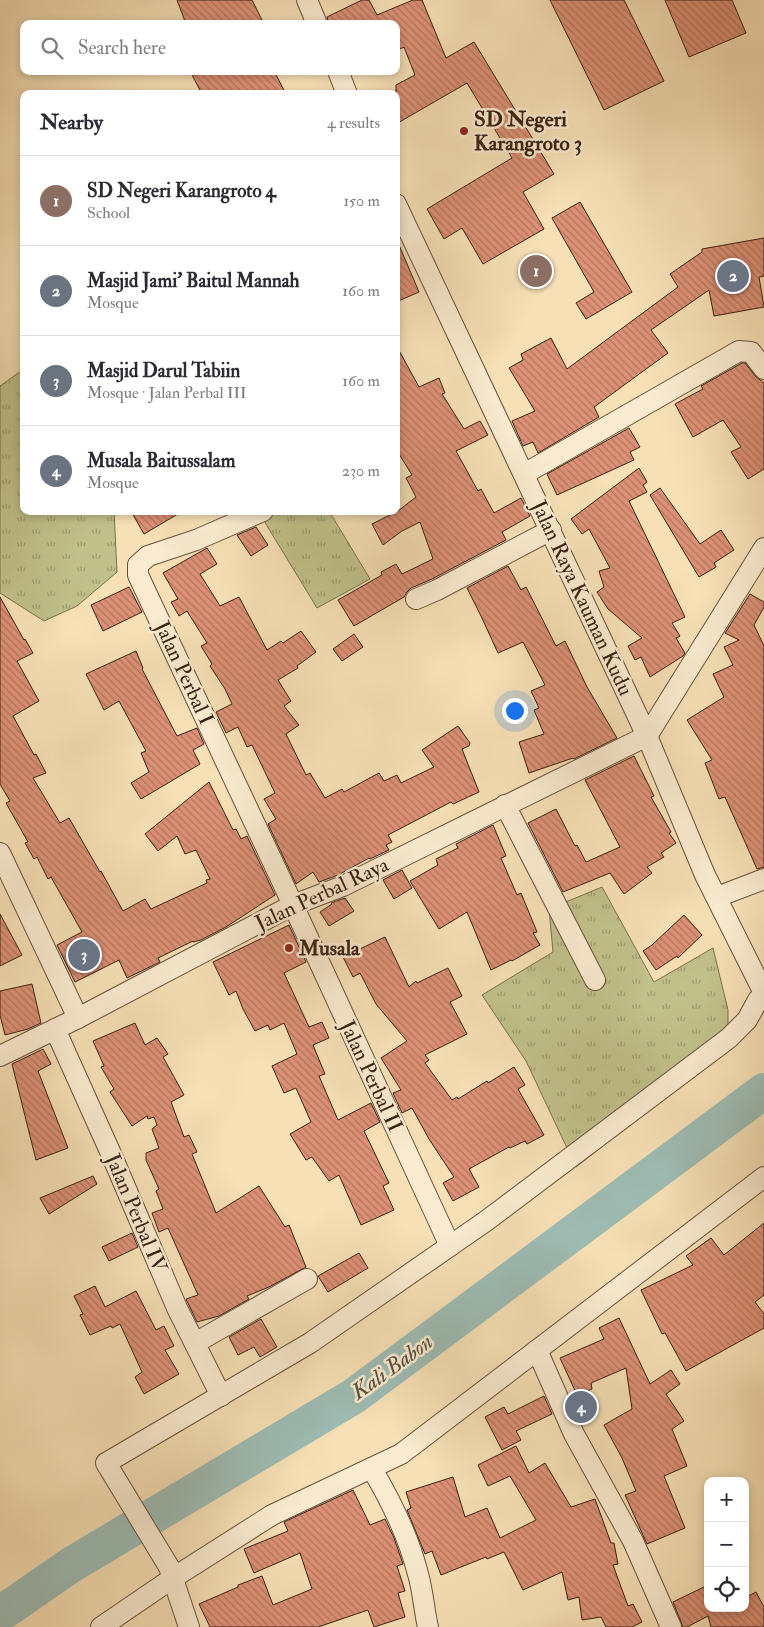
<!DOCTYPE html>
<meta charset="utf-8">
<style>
:root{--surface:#fff;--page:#f7f7f7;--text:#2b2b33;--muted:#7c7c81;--line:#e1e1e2;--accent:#db2777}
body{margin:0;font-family:"IM FELL Double Pica",serif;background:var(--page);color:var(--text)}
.controls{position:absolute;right:15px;bottom:15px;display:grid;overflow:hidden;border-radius:10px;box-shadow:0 2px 8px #0003}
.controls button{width:45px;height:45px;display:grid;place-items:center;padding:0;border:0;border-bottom:1px solid var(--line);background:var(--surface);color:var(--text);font:25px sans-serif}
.you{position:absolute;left:514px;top:710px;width:18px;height:18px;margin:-12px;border:4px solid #fff;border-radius:50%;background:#1a73e8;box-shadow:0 0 0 8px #1a73e833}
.badge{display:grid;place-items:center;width:32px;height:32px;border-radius:50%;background:var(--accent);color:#fff;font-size:16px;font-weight:700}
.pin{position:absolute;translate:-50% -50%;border:2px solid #fff;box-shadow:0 1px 5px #0006}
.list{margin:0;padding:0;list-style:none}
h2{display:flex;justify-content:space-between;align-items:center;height:65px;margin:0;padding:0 20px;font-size:21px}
h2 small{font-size:16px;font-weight:400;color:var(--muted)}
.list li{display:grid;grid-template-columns:32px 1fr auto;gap:15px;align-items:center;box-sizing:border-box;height:90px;padding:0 20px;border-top:1px solid var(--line)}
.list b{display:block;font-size:19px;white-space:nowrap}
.list p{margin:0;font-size:16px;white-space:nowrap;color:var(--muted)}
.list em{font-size:16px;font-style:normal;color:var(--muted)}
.icon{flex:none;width:28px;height:28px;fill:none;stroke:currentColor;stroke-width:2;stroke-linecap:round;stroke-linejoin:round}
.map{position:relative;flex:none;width:764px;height:1627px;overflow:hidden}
.search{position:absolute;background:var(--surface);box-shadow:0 2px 8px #0003;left:20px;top:20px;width:380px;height:55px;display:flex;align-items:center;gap:12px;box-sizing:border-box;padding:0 18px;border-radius:10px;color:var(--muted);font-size:19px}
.panel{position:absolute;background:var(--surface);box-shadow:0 2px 8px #0003;left:20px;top:90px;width:380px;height:425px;border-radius:10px}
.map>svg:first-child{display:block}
.grass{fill:url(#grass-tufts);stroke:#7d714e}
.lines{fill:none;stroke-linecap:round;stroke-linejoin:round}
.river{stroke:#9ebcb4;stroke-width:36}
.building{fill:url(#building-back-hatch);stroke:#392112}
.minor-casing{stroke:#68513b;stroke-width:22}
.minor{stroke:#faebd0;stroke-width:20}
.poi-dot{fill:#8f2418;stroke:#faebd0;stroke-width:2}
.labels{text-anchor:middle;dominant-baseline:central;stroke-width:5;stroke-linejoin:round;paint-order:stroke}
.poi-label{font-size:21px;font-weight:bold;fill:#392112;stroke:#faebd0;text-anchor:start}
.street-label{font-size:21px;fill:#392112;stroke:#faebd0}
.water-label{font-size:22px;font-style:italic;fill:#575043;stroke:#faebd0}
</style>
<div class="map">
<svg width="764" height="1627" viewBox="0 0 764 1627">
<defs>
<pattern id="grass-tufts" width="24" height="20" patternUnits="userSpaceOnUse" patternTransform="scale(1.25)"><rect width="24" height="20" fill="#c1c18b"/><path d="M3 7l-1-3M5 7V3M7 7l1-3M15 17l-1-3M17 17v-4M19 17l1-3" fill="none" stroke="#9e9c70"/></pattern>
<pattern id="building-back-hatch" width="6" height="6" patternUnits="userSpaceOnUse" patternTransform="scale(1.25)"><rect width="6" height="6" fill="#dd9176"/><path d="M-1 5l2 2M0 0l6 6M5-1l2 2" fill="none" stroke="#b4765f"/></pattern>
</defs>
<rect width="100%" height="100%" fill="#f7e0b6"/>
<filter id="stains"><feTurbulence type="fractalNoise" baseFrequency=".004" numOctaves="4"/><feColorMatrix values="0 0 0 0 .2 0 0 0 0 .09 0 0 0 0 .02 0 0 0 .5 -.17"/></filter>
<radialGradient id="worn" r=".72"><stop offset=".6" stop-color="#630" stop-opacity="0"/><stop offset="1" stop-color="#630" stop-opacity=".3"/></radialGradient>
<g class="grass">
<polygon points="24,369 24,511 114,511 117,572 77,606 44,621 0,593 0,386"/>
<polygon points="258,511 329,511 370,579 317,608"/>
<polygon points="602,887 654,982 713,948 728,1010 728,1048 576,1167 526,1061 482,995 553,952 549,909"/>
</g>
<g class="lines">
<polyline class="river" points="0,1614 71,1565 354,1396 764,1091"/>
</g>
<g class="building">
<polygon points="177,0 252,0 264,24 186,24"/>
<polygon points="362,0 369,0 377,15 413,0 422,0 446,58 474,42 554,174 523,192 544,229 483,264 462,228 444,239 427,209 512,158 467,83 396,124 396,85 415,75 404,47 396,51 396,24 329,24 327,17"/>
<polygon points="550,0 624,0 664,81 604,110"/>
<polygon points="665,0 732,0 746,33 689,57"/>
<polygon points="190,71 274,71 286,94 202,94"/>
<polygon points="580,202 632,292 586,319 576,303 594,292 552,218"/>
<polygon points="396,238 419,292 396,302"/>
<polygon points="764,238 764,276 759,277 764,307 714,316 709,290 651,330 668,353 594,407 599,417 538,453 533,442 523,446 512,421 535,411 509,368 523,360 521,354 551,338 567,369 678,287 670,274 702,252 702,249"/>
<polygon points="396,345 419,387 439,378 445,393 442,394 464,429 480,421 488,435 456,451 478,491 481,489 494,513 521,498 530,516 502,532 506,540 432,579 411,588 407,592 404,597 354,626 338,600 382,575 381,572 396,564 402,574 433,559 420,522 402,531 383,545 372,524 398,511 416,497 406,478 412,475 396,449"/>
<polygon points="742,363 745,363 755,376 764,383 764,469 748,479 731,452 741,447 723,420 693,437 675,404 703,389 701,386"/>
<polygon points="629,428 640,447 630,452 634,460 557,495 547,474"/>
<polygon points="639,468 647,482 643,485 647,492 629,501 685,617 672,623 680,636 676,638 685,653 683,656 650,677 641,657 635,660 628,646 642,638 608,609 597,592 604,587 599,571 610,568 589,529 582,534 571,519"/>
<polygon points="660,488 700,544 721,530 734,550 714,563 716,567 699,577 650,495"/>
<polygon points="131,511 183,511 144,534"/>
<polygon points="256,527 268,545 251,556 237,535"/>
<polygon points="207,548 217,564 200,574 220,606 239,597 267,650 281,641 283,643 301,631 316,652 297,666 298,668 278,680 291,701 284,706 299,725 286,734 306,775 310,773 325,798 342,789 344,792 379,773 384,781 397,775 401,783 434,767 422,750 458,726 470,743 469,746 462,749 479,792 453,804 451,802 388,835 392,842 386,845 389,850 370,859 369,858 338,875 319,882 313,872 296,884 268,824 276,819 264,799 275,793 252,745 247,747 238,727 226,733 216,712 232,704 225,689 210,666 212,664 201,646 207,643 187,611 179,616 171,602 178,599 163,573"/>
<polygon points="508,566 521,590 526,587 556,646 565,641 587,687 617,738 574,759 573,758 529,773 519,742 544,734 534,710 539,708 531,691 545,685 523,642 498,653 481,616 467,588"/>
<polygon points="129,587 142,612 103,631 91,605"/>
<polygon points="750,594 764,602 764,607 754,625 764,646 764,867 757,869 725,797 719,799 705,763 712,760 687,720 724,697 713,674 733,665 724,647 739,640 725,633"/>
<polygon points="0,597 24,640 25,639 33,653 17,661 39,701 13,716 34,755 36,754 46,773 33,778 60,823 69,818 100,872 101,871 123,911 145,899 151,909 207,883 206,880 210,879 196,850 185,854 177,836 158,851 145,834 209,782 233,830 236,829 241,839 247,836 275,895 226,927 201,940 193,942 193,941 158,958 160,962 127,978 119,960 75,982 57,945 82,932 51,877 48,879 37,857 34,859 25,843 28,842 6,803 10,801 0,784"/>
<polygon points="354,634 363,647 342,661 333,649"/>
<polygon points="136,651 143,668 142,669 177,736 197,728 204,744 193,750 200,764 141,799 131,783 149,772 141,753 146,751 119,701 104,710 86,674"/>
<polygon points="634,756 654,796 651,797 671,832 669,833 676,843 661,853 664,857 647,867 652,873 624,894 610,873 563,892 528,823 556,809 575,846 577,845 586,862 620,847 585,780"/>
<polygon points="493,825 506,856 501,858 517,895 521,893 537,932 533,933 540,945 512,961 511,960 491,970 467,912 439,929 410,881 438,865 436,859 458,848 456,844"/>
<polygon points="402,870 412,888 394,899 383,880"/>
<polygon points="345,898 354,911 329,926 320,912 332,904 331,903"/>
<polygon points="0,914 22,955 0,966"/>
<polygon points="684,915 702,935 678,958 677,956 656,970 643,951 652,945"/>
<polygon points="289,925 306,962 284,973 309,1027 322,1022 329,1038 313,1045 325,1074 319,1076 338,1120 371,1103 380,1122 364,1131 389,1183 383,1186 394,1210 361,1225 339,1175 329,1181 312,1157 306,1160 290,1134 311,1122 296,1088 284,1093 272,1066 297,1054 284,1023 270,1030 268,1025 255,1031 243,1009 236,991 229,995 213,962"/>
<polygon points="385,937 409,987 416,981 417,983 448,968 462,996 450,1002 467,1034 425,1055 429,1060 425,1063 452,1100 457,1097 458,1099 487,1081 488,1083 514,1067 525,1085 518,1089 544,1135 527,1144 525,1141 510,1148 509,1147 469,1169 479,1187 453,1201 443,1183 454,1177 429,1139 412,1108 402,1113 393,1093 401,1090 381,1058 407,1041 376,1004 360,973 353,977 343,957"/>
<polygon points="32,984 41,1023 28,1029 5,1035 0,1015 0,991"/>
<polygon points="135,1023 145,1045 157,1038 168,1054 163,1057 184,1095 171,1102 184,1137 189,1135 197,1152 192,1154 216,1213 259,1186 285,1227 289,1225 306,1267 269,1287 247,1296 249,1299 219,1316 197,1322 186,1299 198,1295 168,1228 159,1232 152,1213 163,1209 156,1191 159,1189 146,1160 146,1153 159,1148 152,1129 157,1125 154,1117 148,1119 147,1116 132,1126 110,1092 114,1089 101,1067 104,1066 93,1041"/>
<polygon points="43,1049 51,1064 38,1071 68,1148 36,1160 12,1064"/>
<polygon points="93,1176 97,1184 49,1214 40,1198"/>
<polygon points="764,1223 764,1295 755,1302 764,1314 764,1328 686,1371 665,1333 662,1334 641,1290 693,1265 686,1256 711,1238 724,1255"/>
<polygon points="132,1233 138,1247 109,1261 102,1247"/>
<polygon points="359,1253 368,1268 328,1292 318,1276"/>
<polygon points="95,1286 105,1307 136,1291 156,1330 164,1326 174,1346 165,1350 179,1374 144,1394 135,1377 142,1372 120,1324 112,1328 111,1326 90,1335 80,1315 83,1314 74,1296"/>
<polygon points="619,1318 650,1384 671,1370 680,1384 666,1394 684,1421 672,1429 687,1466 664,1476 685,1528 647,1544 625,1495 636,1491 622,1458 604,1425 632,1409 626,1368 591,1383 592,1389 577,1395 560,1358 604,1339 599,1328"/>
<polygon points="261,1319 277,1347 260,1357 254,1347 238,1355 229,1337"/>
<polygon points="544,1396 552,1414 516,1431 521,1440 502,1450 485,1417 504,1407 508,1414"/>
<polygon points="516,1446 529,1473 545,1463 571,1507 595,1499 611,1543 614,1543 618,1564 613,1565 628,1606 633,1604 642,1622 632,1627 606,1627 601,1617 582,1620 579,1597 568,1600 562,1572 523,1590 504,1552 487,1559 486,1557 441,1575 432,1551 425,1554 407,1510 411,1508 406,1492 453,1477 465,1517 487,1508 500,1538 536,1520 510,1476 488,1486 478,1465"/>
<polygon points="353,1490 370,1525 385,1519 394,1538 403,1564 397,1566 405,1591 398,1593 405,1617 374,1627 368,1610 318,1627 210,1627 199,1604 238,1587 238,1585 262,1576 273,1605 312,1589 300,1553 254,1573 244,1549 288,1531 284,1522"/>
<polygon points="708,1585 708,1608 745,1608 745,1598 756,1592 764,1607 764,1627 711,1627 708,1616 687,1627 683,1627 673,1602"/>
</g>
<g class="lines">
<defs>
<g id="minor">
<polyline points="307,0 317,24"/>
<polyline points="338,71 347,94"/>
<polyline points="396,204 647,736 705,875 764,993"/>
<polyline points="524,474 739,351 751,352 764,369"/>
<polyline points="263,511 196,540 148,556 138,565 138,575 293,905 450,1246"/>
<polyline points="416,599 437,590 551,530"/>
<polyline points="505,805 595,980"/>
<polyline points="0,853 78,1018"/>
<polyline points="717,897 764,879"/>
<polyline points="55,1029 112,1156 177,1308 221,1396"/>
<polyline points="0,1056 78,1018 293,905 343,886 647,736 764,548"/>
<polyline points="195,1343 307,1279"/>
<polyline points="537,1350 574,1434 633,1541 671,1627"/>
<path d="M372 1469C391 1501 409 1538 418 1574 423 1591 424 1610 428 1627"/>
<polyline points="101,1627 173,1578 272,1515 401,1454 764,1177"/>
<polyline points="189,1627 169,1567 106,1463 310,1343 486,1221 729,1038 747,1020 758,1000 764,995"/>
</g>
</defs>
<use href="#minor" class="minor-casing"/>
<use href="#minor" class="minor"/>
</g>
<g class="poi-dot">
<circle cx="464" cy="131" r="5"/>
<circle cx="289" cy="948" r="5"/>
</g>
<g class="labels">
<g class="poi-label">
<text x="474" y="119">SD Negeri<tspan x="474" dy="24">Karangroto 3</tspan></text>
<text x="299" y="948">Musala</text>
</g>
<g class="street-label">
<text transform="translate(582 598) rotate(65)">Jalan Raya Kauman Kudu</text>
<text transform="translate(184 673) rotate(65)">Jalan Perbal I</text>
<text transform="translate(322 894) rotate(-25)">Jalan Perbal Raya</text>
<text transform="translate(371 1076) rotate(65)">Jalan Perbal II</text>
<text transform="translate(136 1213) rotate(67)">Jalan Perbal IV</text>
</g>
<g class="water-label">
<text transform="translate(392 1367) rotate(-36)">Kali Babon</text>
</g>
</g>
<rect width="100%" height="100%" filter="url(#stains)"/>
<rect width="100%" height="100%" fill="url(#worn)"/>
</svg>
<div class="controls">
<button>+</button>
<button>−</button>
<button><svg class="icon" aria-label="locate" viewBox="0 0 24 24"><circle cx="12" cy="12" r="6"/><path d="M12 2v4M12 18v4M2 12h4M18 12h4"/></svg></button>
</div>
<div class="you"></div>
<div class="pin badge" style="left:536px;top:271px;background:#8d6e63">1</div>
<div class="pin badge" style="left:733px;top:276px;background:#6b7280">2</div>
<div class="pin badge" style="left:84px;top:955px;background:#6b7280">3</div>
<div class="pin badge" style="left:581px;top:1407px;background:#6b7280">4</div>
<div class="search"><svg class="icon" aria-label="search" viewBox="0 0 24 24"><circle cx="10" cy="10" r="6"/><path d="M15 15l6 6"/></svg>Search here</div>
<section class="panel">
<h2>Nearby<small>4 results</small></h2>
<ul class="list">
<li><span class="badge" style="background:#8d6e63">1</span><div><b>SD Negeri Karangroto 4</b><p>School</p></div><em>150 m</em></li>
<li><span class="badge" style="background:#6b7280">2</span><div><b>Masjid Jami' Baitul Mannah</b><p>Mosque</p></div><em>160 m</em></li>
<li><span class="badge" style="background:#6b7280">3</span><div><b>Masjid Darul Tabiin</b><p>Mosque · Jalan Perbal III</p></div><em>160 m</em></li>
<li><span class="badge" style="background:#6b7280">4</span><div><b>Musala Baitussalam</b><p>Mosque</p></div><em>230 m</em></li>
</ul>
</section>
</div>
